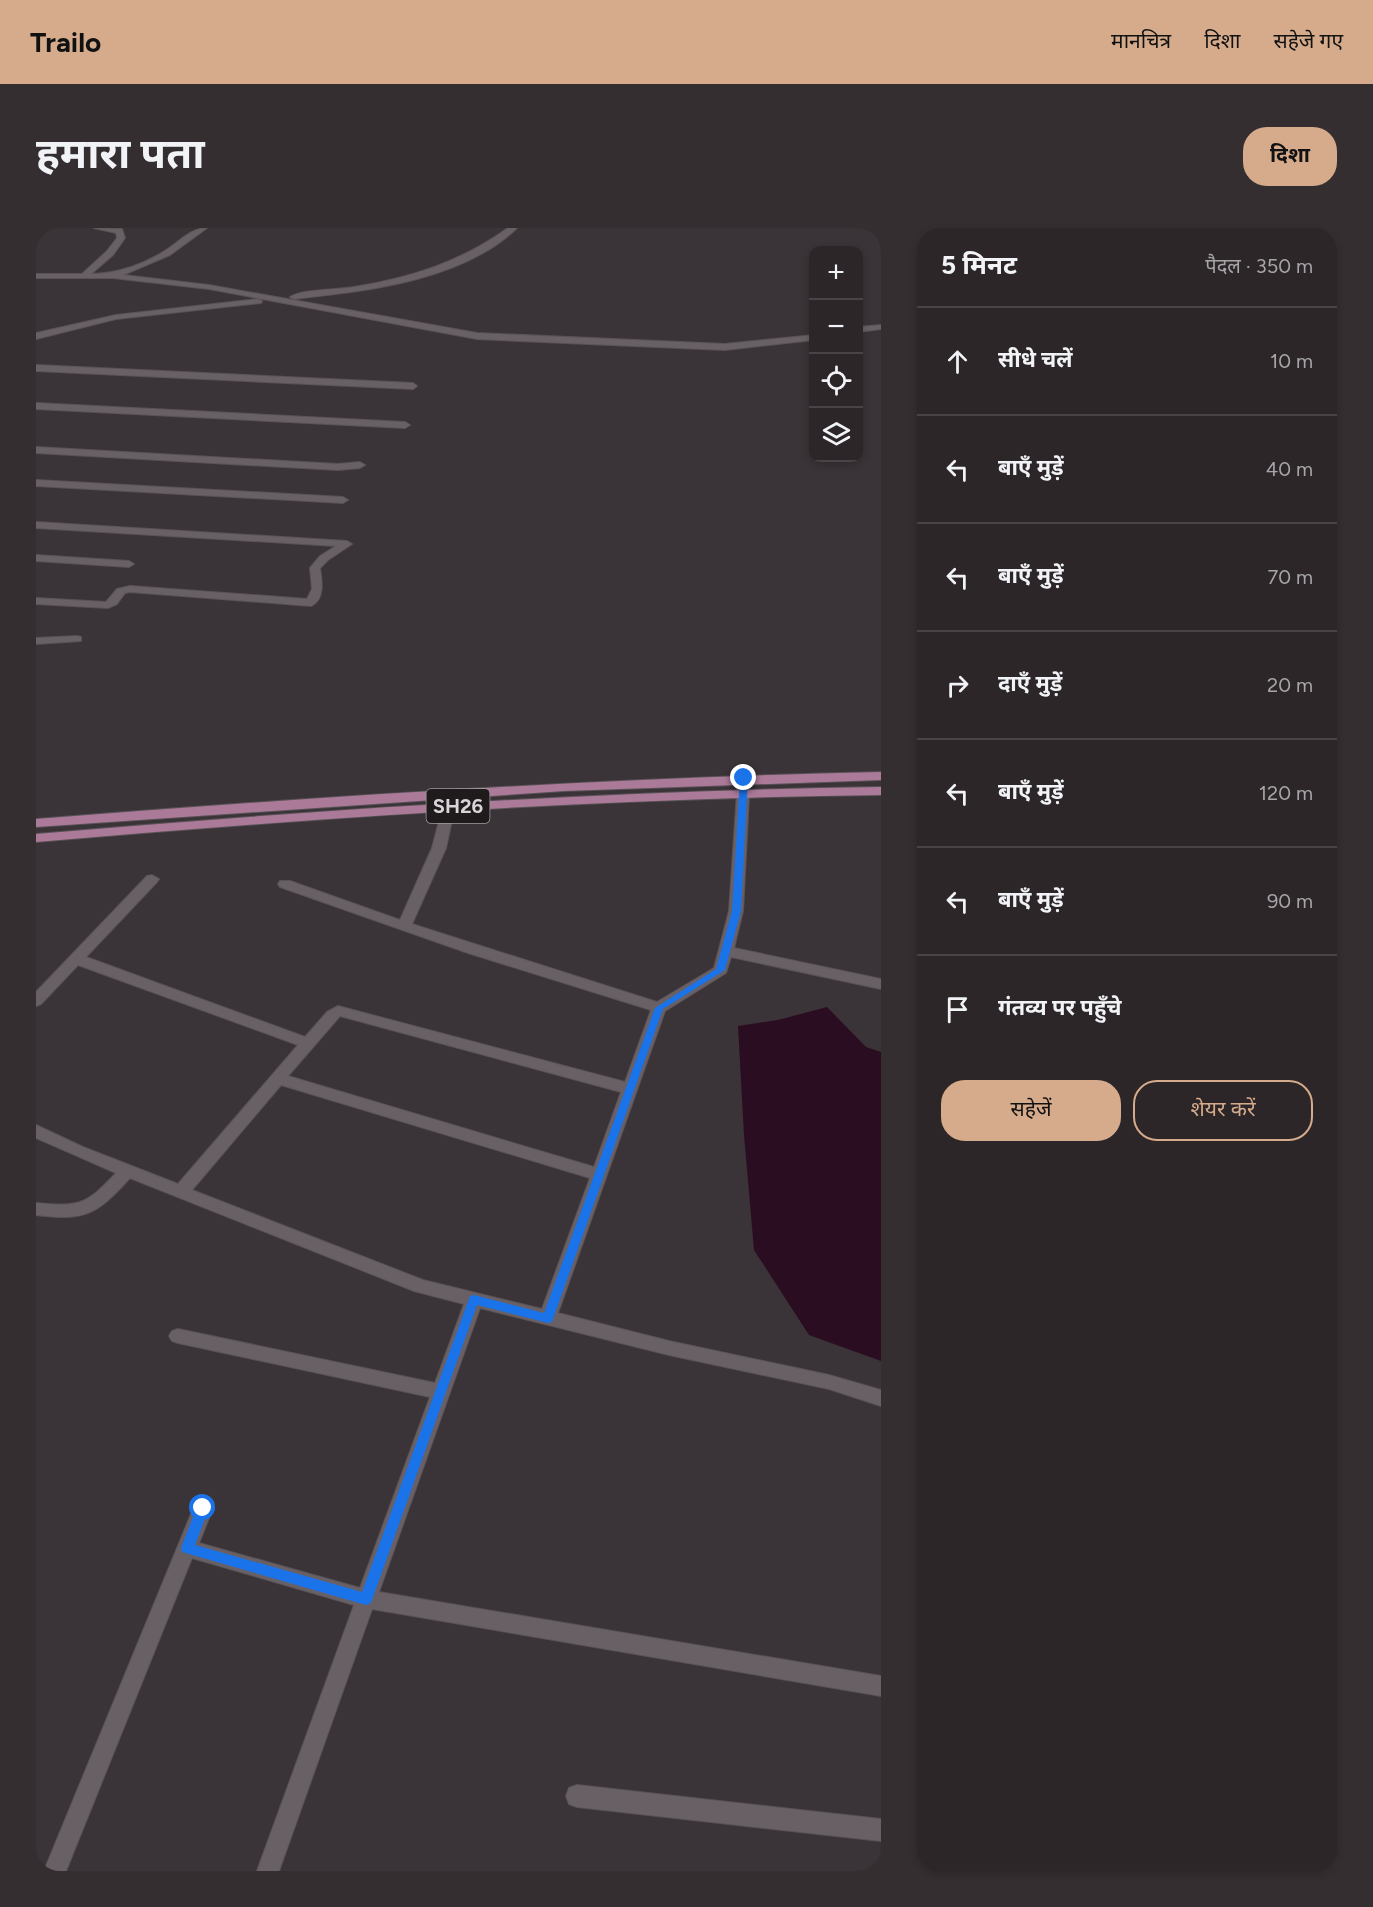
<!DOCTYPE html>
<html lang="hi">
<meta charset="utf-8">
<style>
:root{--surface:#2c2629;--page:#342e31;--text:#f1f3f6;--muted:#a6a5a8;--line:#484346;--accent:#d6ab8b}
body{margin:0;font-family:Figtree,"Noto Sans Devanagari",sans-serif;background:var(--page);color:var(--text)}
.controls{position:absolute;right:18px;top:18px;display:grid;overflow:hidden;border-radius:12px;box-shadow:0 3px 9px #0003}
.controls button{width:54px;height:54px;display:grid;place-items:center;padding:0;border:0;border-bottom:2px solid var(--line);background:var(--surface);color:var(--text);font:30px sans-serif}
.stop{position:absolute;width:18px;height:18px;margin:-14px;border:4px solid #1a73e8;border-radius:50%;background:#fff}
.stop.end{background:#1a73e8;border-color:#fff;box-shadow:0 2px 6px #0008}
.list{margin:0;padding:0;list-style:none}
h2{display:flex;justify-content:space-between;align-items:center;height:78px;margin:0;padding:0 24px;font-size:26px}
h2 small{font-size:20px;font-weight:400;color:var(--muted)}
.list li{display:grid;grid-template-columns:39px 1fr auto;gap:18px;align-items:center;box-sizing:border-box;height:108px;padding:0 24px;border-top:2px solid var(--line)}
.list b{display:block;font-size:22px;white-space:nowrap}
.list em{font-size:20px;font-style:normal;color:var(--muted)}
.actions{display:flex;gap:12px;padding:18px 24px}
.actions a{flex:1;padding:14px 0;border:2px solid var(--accent);border-radius:24px;text-align:center;font-size:21px;color:var(--accent)}
.actions .main{background:var(--accent);color:#111}
.icon{flex:none;width:33px;height:33px;fill:none;stroke:currentColor;stroke-width:2;stroke-linecap:round;stroke-linejoin:round}
.map{position:relative;flex:none;width:845px;height:1643px;overflow:hidden;border-radius:24px}
header{display:flex;align-items:center;gap:36px;box-sizing:border-box;height:84px;padding:0 30px;background:var(--accent);color:#111}
header strong{font-size:28px}
nav{display:flex;gap:33px;margin-inline-start:auto;font-size:21px}
.intro{display:flex;align-items:center;justify-content:space-between;box-sizing:border-box;height:144px;padding:0 36px}
h1{margin:0;font-size:42px}
.button{padding:15px 27px;border-radius:24px;background:var(--accent);color:#111;font-size:21px;font-weight:700}
main{display:flex;gap:36px;padding:0 36px}
aside{flex:1;background:var(--surface);border-radius:24px;box-shadow:0 3px 9px #0003}
.map>svg:first-child{display:block}
.water{fill:#2b0d21}
.lines{fill:none;stroke-linecap:round;stroke-linejoin:round}
.minor-casing{stroke:#585256;stroke-width:2}
.major-casing{stroke:#585256;stroke-width:2}
.minor{fill:#686065;fill-rule:evenodd}
.major{fill:#ac7a99;fill-rule:evenodd}
.route{fill:#1a73e8}
.labels{text-anchor:middle;dominant-baseline:central;stroke-width:6;stroke-linejoin:round;paint-order:stroke}
.shield{fill:#1f1b1d;stroke:#a19c9f;stroke-width:1.5}
.shield-label{font-size:20px;font-weight:bold;fill:#d9d4d7}
</style>
<header>
<strong>Trailo</strong>
<nav><a>मानचित्र</a><a>दिशा</a><a>सहेजे गए</a></nav>
</header>
<div class="intro"><h1>हमारा पता</h1><a class="button">दिशा</a></div>
<main>
<div class="map">
<svg width="845" height="1643" viewBox="0 0 845 1643">
<rect width="100%" height="100%" fill="#3a3337"/>
<polygon class="water" points="791,779 830,819 845,824 845,1133 773,1107 718,1022 708,907 702,798 742,792"/>
<g class="lines">
<defs>
<g id="minor">
<path d="M58 0 86 1 89 10 77 27 55 46C81 46 109 36 130 22 143 14 155 0 171 0L134 27 87 47 173 57 441 105 689 116 778 107V112L689 122 441 111 173 61 77 50H0V46H46L71 23 81 10 80 5Z"/>
<path d="M472 0H481C426 53 330 63 258 71L254 69C266 61 302 62 318 59 374 50 425 34 472 0Z"/>
<polygon points="222,71 226,73 225,75 80,91 0,111 0,105 80,87"/>
<polygon points="845,97 845,101 822,104 822,99"/>
<polygon points="0,137 377,155 381,158 377,161 0,143"/>
<polygon points="0,175 369,194 374,197 369,200 0,181"/>
<polygon points="0,219 302,236 324,234 329,237 324,240 302,242 0,225"/>
<polygon points="0,252 307,269 312,272 307,275 0,258"/>
<path d="M0 294 311 313 316 316 292 332 284 340C286 353 289 372 275 378L94 364 89 365 81 376 72 380 0 376V370L70 374 81 361 94 358 271 371 276 361 274 340 284 328 300 318 0 300Z"/>
<polygon points="0,327 93,333 98,336 93,339 0,333"/>
<polygon points="41,408 45,409 45,413 0,416 0,410"/>
<path d="M708 546 714 550 707 683 698 720 845 751V761L695 729 690 745 629 783 522 1085 633 1113 793 1147 845 1162V1178L793 1161 633 1127 444 1080 343 1364 845 1448V1468L336 1381 243 1643H221L318 1377 156 1330 30 1643H8L160 1274 167 1272 174 1274 177 1280 163 1315 324 1360 394 1169 142 1115 136 1113 133 1108 136 1103 142 1101 399 1155 428 1076 378 1063 94 950C60 987 50 993 0 987V975C44 979 50 977 80 945L0 910V897L47 919 142 956 262 817 42 737 5 776 0 778V764L111 648 116 647 123 651 121 654 50 729 269 809 291 784 302 778 589 854 615 782 432 725 244 659 242 656 244 653H254L364 692 396 620 407 578 413 574 418 575 419 578 410 620 376 696 621 774 678 740 693 683 702 550ZM304 788 585 864 558 939 252 848ZM245 857 554 950 506 1081 387 1052 156 962Z"/>
<polygon points="541,1557 845,1591 845,1613 541,1579 533,1576 530,1568 533,1560"/>
</g>
<g id="major">
<path d="M845 544V552L528 563 0 599V591C281 569 563 550 845 544Z"/>
<path d="M845 559V567C563 570 281 590 0 614V606C281 582 563 563 845 559Z"/>
</g>
</defs>
<use href="#minor" class="minor-casing"/>
<use href="#major" class="major-casing"/>
<use href="#minor" class="minor"/>
<use href="#major" class="major"/>
</g>
<polygon class="route" points="708,548 712,550 705,683 689,742 627,781 516,1094 512,1095 441,1077 335,1375 330,1377 146,1324 145,1320 162,1276 167,1274 173,1280 159,1317 326,1364 434,1068 438,1067 508,1085 619,780 680,741 696,683 704,550"/>
<g class="labels">
<rect class="shield" x="390.5" y="561" width="63" height="34" rx="4.5"/>
<g class="shield-label">
<text x="422" y="578">SH26</text>
</g>
</g>
</svg>
<div class="controls">
<button>+</button>
<button>−</button>
<button><svg class="icon" aria-label="locate" viewBox="0 0 24 24"><circle cx="12" cy="12" r="6"/><path d="M12 2v4M12 18v4M2 12h4M18 12h4"/></svg></button>
<button><svg class="icon" aria-label="layers" viewBox="0 0 24 24"><path d="M12 4l9 5-9 5-9-5zM3 14l9 5 9-5"/></svg></button>
</div>
<div class="stop" style="left:167px;top:1280px"></div>
<div class="stop end" style="left:708px;top:550px"></div>
</div>
<aside>
<h2>5 मिनट<small>पैदल · 350 m</small></h2>
<ul class="list">
<li><svg class="icon" aria-label="ahead" viewBox="0 0 24 24"><path d="M12 20V5M6 11l6-6 6 6"/></svg><div><b>सीधे चलें</b></div><em>10 m</em></li>
<li><svg class="icon" aria-label="left" viewBox="0 0 24 24"><path d="M17 20v-9H6M10 6l-5 5 5 5"/></svg><div><b>बाएँ मुड़ें</b></div><em>40 m</em></li>
<li><svg class="icon" aria-label="left" viewBox="0 0 24 24"><path d="M17 20v-9H6M10 6l-5 5 5 5"/></svg><div><b>बाएँ मुड़ें</b></div><em>70 m</em></li>
<li><svg class="icon" aria-label="right" viewBox="0 0 24 24"><path d="M7 20v-9h11M14 6l5 5-5 5"/></svg><div><b>दाएँ मुड़ें</b></div><em>20 m</em></li>
<li><svg class="icon" aria-label="left" viewBox="0 0 24 24"><path d="M17 20v-9H6M10 6l-5 5 5 5"/></svg><div><b>बाएँ मुड़ें</b></div><em>120 m</em></li>
<li><svg class="icon" aria-label="left" viewBox="0 0 24 24"><path d="M17 20v-9H6M10 6l-5 5 5 5"/></svg><div><b>बाएँ मुड़ें</b></div><em>90 m</em></li>
<li><svg class="icon" aria-label="arrive" viewBox="0 0 24 24"><path d="M6 21V4h12l-3 4 3 4H6"/></svg><div><b>गंतव्य पर पहुँचे</b></div></li>
</ul>
<div class="actions"><a class="main">सहेजें</a><a>शेयर करें</a></div>
</aside>
</main>
